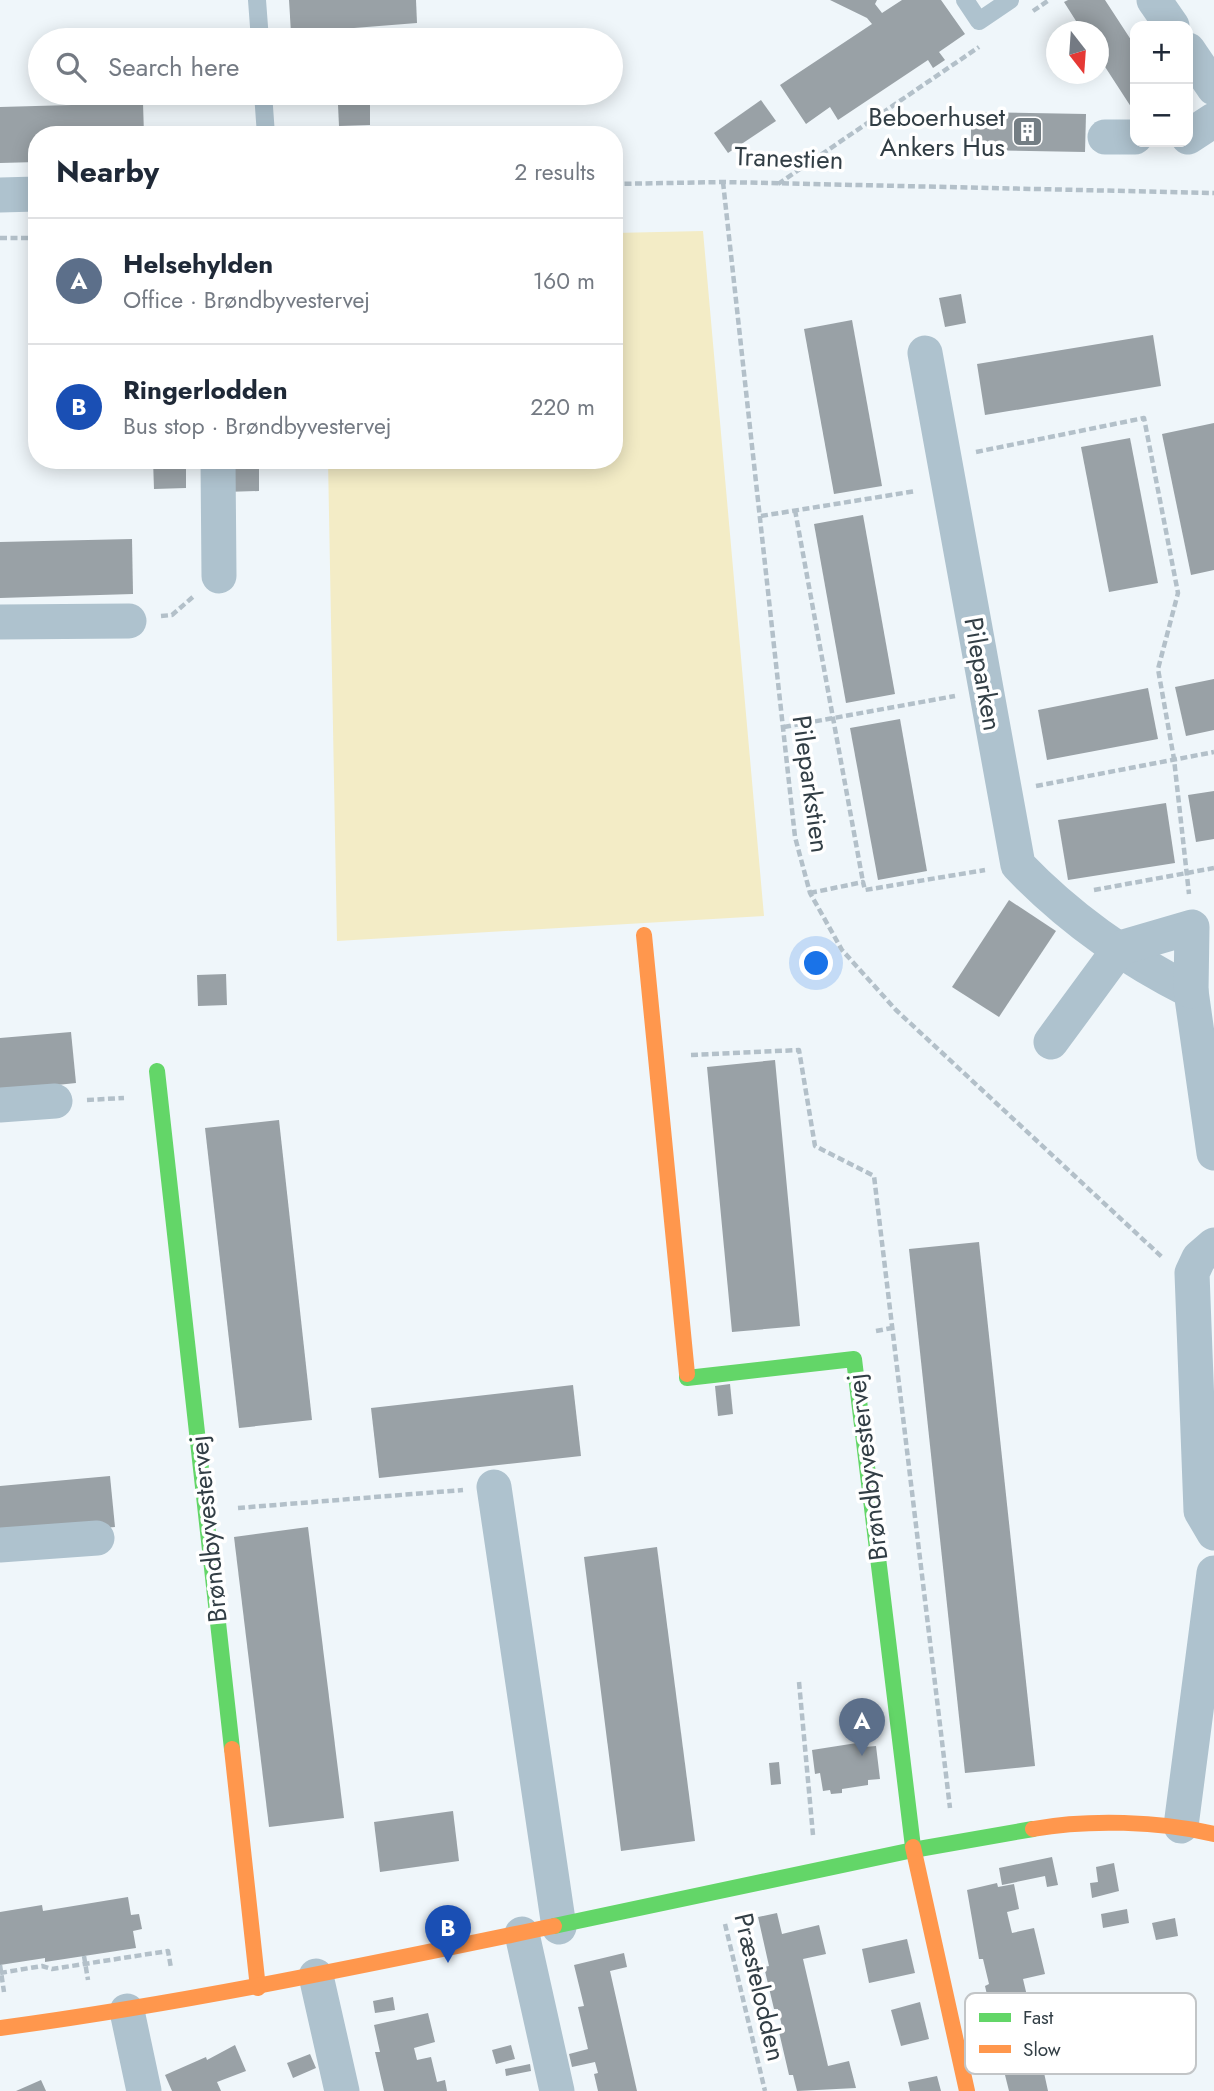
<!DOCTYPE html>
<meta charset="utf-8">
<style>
:root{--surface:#fff;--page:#f2f2f3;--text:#1f2937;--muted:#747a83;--line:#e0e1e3;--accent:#747e84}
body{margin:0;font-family:Jost,sans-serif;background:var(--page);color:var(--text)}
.controls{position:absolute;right:21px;top:21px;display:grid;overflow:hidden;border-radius:14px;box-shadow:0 4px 18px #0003}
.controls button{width:63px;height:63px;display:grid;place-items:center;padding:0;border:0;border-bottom:2px solid var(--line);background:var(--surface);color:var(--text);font:35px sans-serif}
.compass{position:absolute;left:1046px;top:21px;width:63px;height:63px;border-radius:50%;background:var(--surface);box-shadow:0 4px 18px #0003;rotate:163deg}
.you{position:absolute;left:817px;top:964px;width:24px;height:24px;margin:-18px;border:5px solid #fff;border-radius:50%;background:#1a73e8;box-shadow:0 0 0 10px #1a73e833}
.badge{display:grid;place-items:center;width:46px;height:46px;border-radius:50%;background:var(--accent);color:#fff;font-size:23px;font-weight:700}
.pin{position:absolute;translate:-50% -58px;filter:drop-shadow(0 2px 4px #0008)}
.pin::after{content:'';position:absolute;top:37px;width:24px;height:21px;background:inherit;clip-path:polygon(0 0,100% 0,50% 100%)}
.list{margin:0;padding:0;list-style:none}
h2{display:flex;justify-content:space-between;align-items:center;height:91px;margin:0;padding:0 28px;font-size:30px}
h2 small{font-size:23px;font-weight:400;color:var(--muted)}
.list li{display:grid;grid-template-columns:46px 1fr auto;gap:21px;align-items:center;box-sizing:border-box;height:126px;padding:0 28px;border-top:2px solid var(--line)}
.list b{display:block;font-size:26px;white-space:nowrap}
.list p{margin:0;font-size:23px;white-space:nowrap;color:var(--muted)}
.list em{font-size:23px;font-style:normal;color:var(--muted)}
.icon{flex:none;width:38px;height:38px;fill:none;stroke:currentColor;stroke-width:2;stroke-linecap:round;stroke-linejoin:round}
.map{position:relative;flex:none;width:1214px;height:2091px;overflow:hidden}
.search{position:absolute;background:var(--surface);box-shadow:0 4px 18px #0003;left:28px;top:28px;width:595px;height:77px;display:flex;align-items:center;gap:18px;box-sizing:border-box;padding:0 24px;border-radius:38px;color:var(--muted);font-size:26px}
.panel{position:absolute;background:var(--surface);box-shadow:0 4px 18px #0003;left:28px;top:126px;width:595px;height:343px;border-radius:28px}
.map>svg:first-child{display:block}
.green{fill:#f3ecc6}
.building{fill:#99a1a6}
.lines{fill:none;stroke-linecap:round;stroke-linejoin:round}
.path{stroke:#b3c0c9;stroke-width:4.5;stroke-dasharray:7 3.5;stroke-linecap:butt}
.lane{stroke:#aec2ce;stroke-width:18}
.street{stroke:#aec2ce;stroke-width:35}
.fast{stroke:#63d668;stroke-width:16}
.slow{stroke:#ff974d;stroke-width:16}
.labels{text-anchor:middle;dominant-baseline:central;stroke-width:7;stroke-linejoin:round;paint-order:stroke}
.poi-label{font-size:26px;fill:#323e45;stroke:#fff;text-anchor:end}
.street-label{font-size:26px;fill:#323e45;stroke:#fff}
.key{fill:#fff;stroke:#c2c5c7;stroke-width:2}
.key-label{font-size:19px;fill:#323e45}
</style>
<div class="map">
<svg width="1214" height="2091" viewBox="0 0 1214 2091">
<rect width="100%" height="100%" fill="#eff6fa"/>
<polygon class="green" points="703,231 764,916 337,941 328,460 614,460 614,233"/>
<g class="building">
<polygon points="289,0 416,0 417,23 291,33"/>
<polygon points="830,0 877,0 875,4 882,13 902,0 941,0 965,34 939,52 945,60 933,68 928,60 838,120 830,107 806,124 780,85 872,24 867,18"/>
<polygon points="1068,0 1105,0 1135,46 1135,113 1098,56 1098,32 1083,32 1064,2"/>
<polygon points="761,100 776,121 728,153 714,133"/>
<polygon points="143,103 144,135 37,135 37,162 0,163 0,107"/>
<polygon points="370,103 370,125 339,126 338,105"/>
<polygon points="971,112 1086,114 1085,152 971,150"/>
<polygon points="961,294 966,323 945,327 939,298"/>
<polygon points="852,320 882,486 834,494 804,329"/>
<polygon points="1153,335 1161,386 985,415 977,364"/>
<polygon points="1214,423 1214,570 1191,575 1162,434"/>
<polygon points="1130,438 1158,583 1109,592 1081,447"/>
<polygon points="153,460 186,460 186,488 154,489"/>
<polygon points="225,460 259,460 259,491 225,492"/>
<polygon points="863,515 895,694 846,703 814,524"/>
<polygon points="132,539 133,594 0,598 0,542"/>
<polygon points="1214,679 1214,730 1186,736 1175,687"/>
<polygon points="1148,688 1158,739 1047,760 1038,710"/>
<polygon points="900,719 927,871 878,880 850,728"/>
<polygon points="1214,791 1214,839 1196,842 1188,795"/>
<polygon points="1166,803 1175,863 1068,880 1058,820"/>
<polygon points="1009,900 1056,931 999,1017 952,987"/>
<polygon points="226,974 227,1005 198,1006 197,975"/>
<polygon points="71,1032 76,1083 0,1091 0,1038"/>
<polygon points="775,1060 800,1326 732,1332 707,1067"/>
<polygon points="279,1120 312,1420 239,1428 205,1128"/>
<polygon points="979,1242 1035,1766 965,1773 909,1249"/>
<polygon points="730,1384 733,1414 718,1416 715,1386"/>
<polygon points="573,1385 581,1456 379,1478 371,1408"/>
<polygon points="110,1476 115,1527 0,1537 0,1486"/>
<polygon points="308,1527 344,1818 269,1827 234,1537"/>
<polygon points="657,1547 695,1841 621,1851 584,1557"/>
<polygon points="863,1742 864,1747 876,1746 880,1779 868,1780 868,1785 842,1789 842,1793 831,1794 830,1790 823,1791 820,1773 815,1774 812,1750"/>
<polygon points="779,1762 781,1784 771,1785 769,1763"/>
<polygon points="453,1811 459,1861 380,1872 374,1822"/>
<polygon points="1052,1857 1058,1885 1047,1887 1045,1876 1002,1885 999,1868"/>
<polygon points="1114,1863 1119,1891 1092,1898 1090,1883 1098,1882 1096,1867"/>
<polygon points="997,1883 998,1887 1014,1884 1019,1909 1007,1912 1012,1933 1034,1928 1045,1974 1023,1979 1032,2017 1045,2014 1051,2042 1038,2045 1048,2091 1009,2091 999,2051 1004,2050 998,2025 994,2026 985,1986 989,1984 983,1959 979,1959 967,1890"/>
<polygon points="128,1897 131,1915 139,1914 142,1929 133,1931 136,1948 45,1962 45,1958 0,1965 0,1912 42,1905 43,1911"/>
<polygon points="1127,1909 1129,1923 1103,1928 1101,1914"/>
<polygon points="777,1913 782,1934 819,1925 826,1954 803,1959 828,2066 849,2061 856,2088 797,2091 793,2075 789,2075 779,2032 783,2031 778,2009 774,2009 764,1967 769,1966 758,1917"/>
<polygon points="1175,1918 1178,1936 1156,1940 1152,1923"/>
<polygon points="907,1939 915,1973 869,1983 862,1949"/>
<polygon points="624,1953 627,1967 610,1971 637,2091 598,2091 594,2074 598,2073 595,2062 572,2067 569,2054 588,2049 578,2007 584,2006 574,1965"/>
<polygon points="393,1997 395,2010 375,2013 373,2001"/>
<polygon points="920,2002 929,2039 901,2046 891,2010"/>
<polygon points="428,2013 435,2042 414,2048 417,2060 431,2057 437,2082 445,2080 447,2091 384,2091 375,2052 380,2052 374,2025"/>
<polygon points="235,2045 246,2071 217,2082 221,2091 172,2091 165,2075 206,2057 207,2060"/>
<polygon points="511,2045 515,2059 496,2064 492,2050"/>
<polygon points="310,2054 316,2068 293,2078 287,2063"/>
<polygon points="530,2064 531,2071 506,2076 505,2069"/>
<polygon points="937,2076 941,2091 910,2091 908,2082"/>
<polygon points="41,2080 46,2091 16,2091"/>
</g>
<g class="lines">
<g class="path">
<polyline points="1033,11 1049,0"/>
<polyline points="723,182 795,837 810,893 842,950 896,1010 1163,1258"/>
<polyline points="614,184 723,182 1214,193"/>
<polyline points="778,184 979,47"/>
<polyline points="0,238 37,238"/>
<polyline points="976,452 1144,418 1178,593 1158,669 1174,759 1189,894"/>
<polyline points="795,510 863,882"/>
<polyline points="761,516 916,491"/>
<polyline points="161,616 172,615 194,596"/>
<polyline points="784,727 955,696"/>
<polyline points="1036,786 1214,752"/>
<polyline points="1094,890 1214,868"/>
<polyline points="810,893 863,882 865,890 985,870"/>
<polyline points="691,1055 799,1050 815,1146 874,1176 950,1808"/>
<polyline points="87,1100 124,1098"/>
<polyline points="876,1331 892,1328"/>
<polyline points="238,1508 463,1490"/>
<polyline points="799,1682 813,1835"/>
<polyline points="725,1924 765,2091"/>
<polyline points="84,1956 88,1980"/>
<polyline points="0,1965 4,1992"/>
<polyline points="0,1973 42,1966 52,1969 168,1951 171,1968"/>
</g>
<g class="lane">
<polyline points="257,0 260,40"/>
<polyline points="965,0 979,21 1010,0"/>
<polyline points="263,93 266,135"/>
</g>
<g class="street">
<polyline points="1154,0 1172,26"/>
<polyline points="1188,50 1214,88"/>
<polyline points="1105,137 1135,137"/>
<polyline points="1188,137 1214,120"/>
<polyline points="0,195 37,194"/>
<path d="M925 353 1018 865C1067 916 1127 959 1191 991L1214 1153"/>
<polyline points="218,460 219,576"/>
<polyline points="0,622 129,621"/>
<polyline points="1051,1042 1120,948 1192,927 1191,991"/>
<polyline points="0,1105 55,1101"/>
<polyline points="1214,1245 1199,1258 1192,1273 1201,1511 1214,1533"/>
<polyline points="494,1487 559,1927"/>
<polyline points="0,1545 97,1538"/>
<polyline points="1181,1826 1214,1573"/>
<polyline points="522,1934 557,2091"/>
<polyline points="316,1976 342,2091"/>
<polyline points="127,2011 144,2091"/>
</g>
<g class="fast">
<polyline points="157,1071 232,1749"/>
<polyline points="687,1374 687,1378 854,1359 913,1847"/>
<polyline points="554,1926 913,1850 1033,1829"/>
</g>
<g class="slow">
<polyline points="644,935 687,1374"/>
<polyline points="232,1749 258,1988"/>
<path d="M1033 1829C1088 1819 1160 1821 1214 1834"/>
<polyline points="913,1847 967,2091"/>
<path d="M0 2028C187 2003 370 1964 554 1926"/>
</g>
</g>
<defs>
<symbol id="building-square" viewBox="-11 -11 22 22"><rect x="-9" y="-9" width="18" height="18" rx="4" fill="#747e84" stroke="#fff"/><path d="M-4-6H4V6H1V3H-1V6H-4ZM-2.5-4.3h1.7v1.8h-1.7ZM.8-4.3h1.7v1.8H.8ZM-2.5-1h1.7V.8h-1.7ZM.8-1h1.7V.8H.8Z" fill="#fff"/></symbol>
</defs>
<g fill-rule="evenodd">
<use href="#building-square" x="1010" y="114" width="35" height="35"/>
</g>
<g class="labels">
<g class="poi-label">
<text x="1005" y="117">Beboerhuset<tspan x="1005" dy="30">Ankers Hus</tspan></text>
</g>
<g class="street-label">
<text transform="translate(789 158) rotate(2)">Tranestien</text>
<text transform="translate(983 674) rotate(80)">Pileparken</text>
<text transform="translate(811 784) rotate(82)">Pileparkstien</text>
<text transform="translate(867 1467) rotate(-97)">Brøndbyvestervej</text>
<text transform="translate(208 1529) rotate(-96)">Brøndbyvestervej</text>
<text transform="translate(760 1987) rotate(77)">Præstelodden</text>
</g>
</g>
<rect x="965" y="1993" width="231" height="81" rx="10" class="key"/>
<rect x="979" y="2013" width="32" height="9" fill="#63d668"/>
<rect x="979" y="2045" width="32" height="8" fill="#ff974d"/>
<g class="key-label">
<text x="1023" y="2024">Fast</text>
<text x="1023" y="2056">Slow</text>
</g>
</svg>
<div class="controls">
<button>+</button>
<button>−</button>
</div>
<svg class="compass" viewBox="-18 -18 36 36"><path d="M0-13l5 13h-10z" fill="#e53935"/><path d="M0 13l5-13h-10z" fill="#747a83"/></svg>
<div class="you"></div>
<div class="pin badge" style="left:862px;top:1756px;background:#5c6f8a">A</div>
<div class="pin badge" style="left:448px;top:1963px;background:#1a4fb4">B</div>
<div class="search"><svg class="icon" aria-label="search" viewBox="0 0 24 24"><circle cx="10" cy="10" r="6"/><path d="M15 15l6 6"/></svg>Search here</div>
<section class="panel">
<h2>Nearby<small>2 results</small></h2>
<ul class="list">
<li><span class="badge" style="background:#5c6f8a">A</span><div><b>Helsehylden</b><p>Office · Brøndbyvestervej</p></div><em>160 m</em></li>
<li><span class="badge" style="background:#1a4fb4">B</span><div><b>Ringerlodden</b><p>Bus stop · Brøndbyvestervej</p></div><em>220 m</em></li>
</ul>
</section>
</div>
